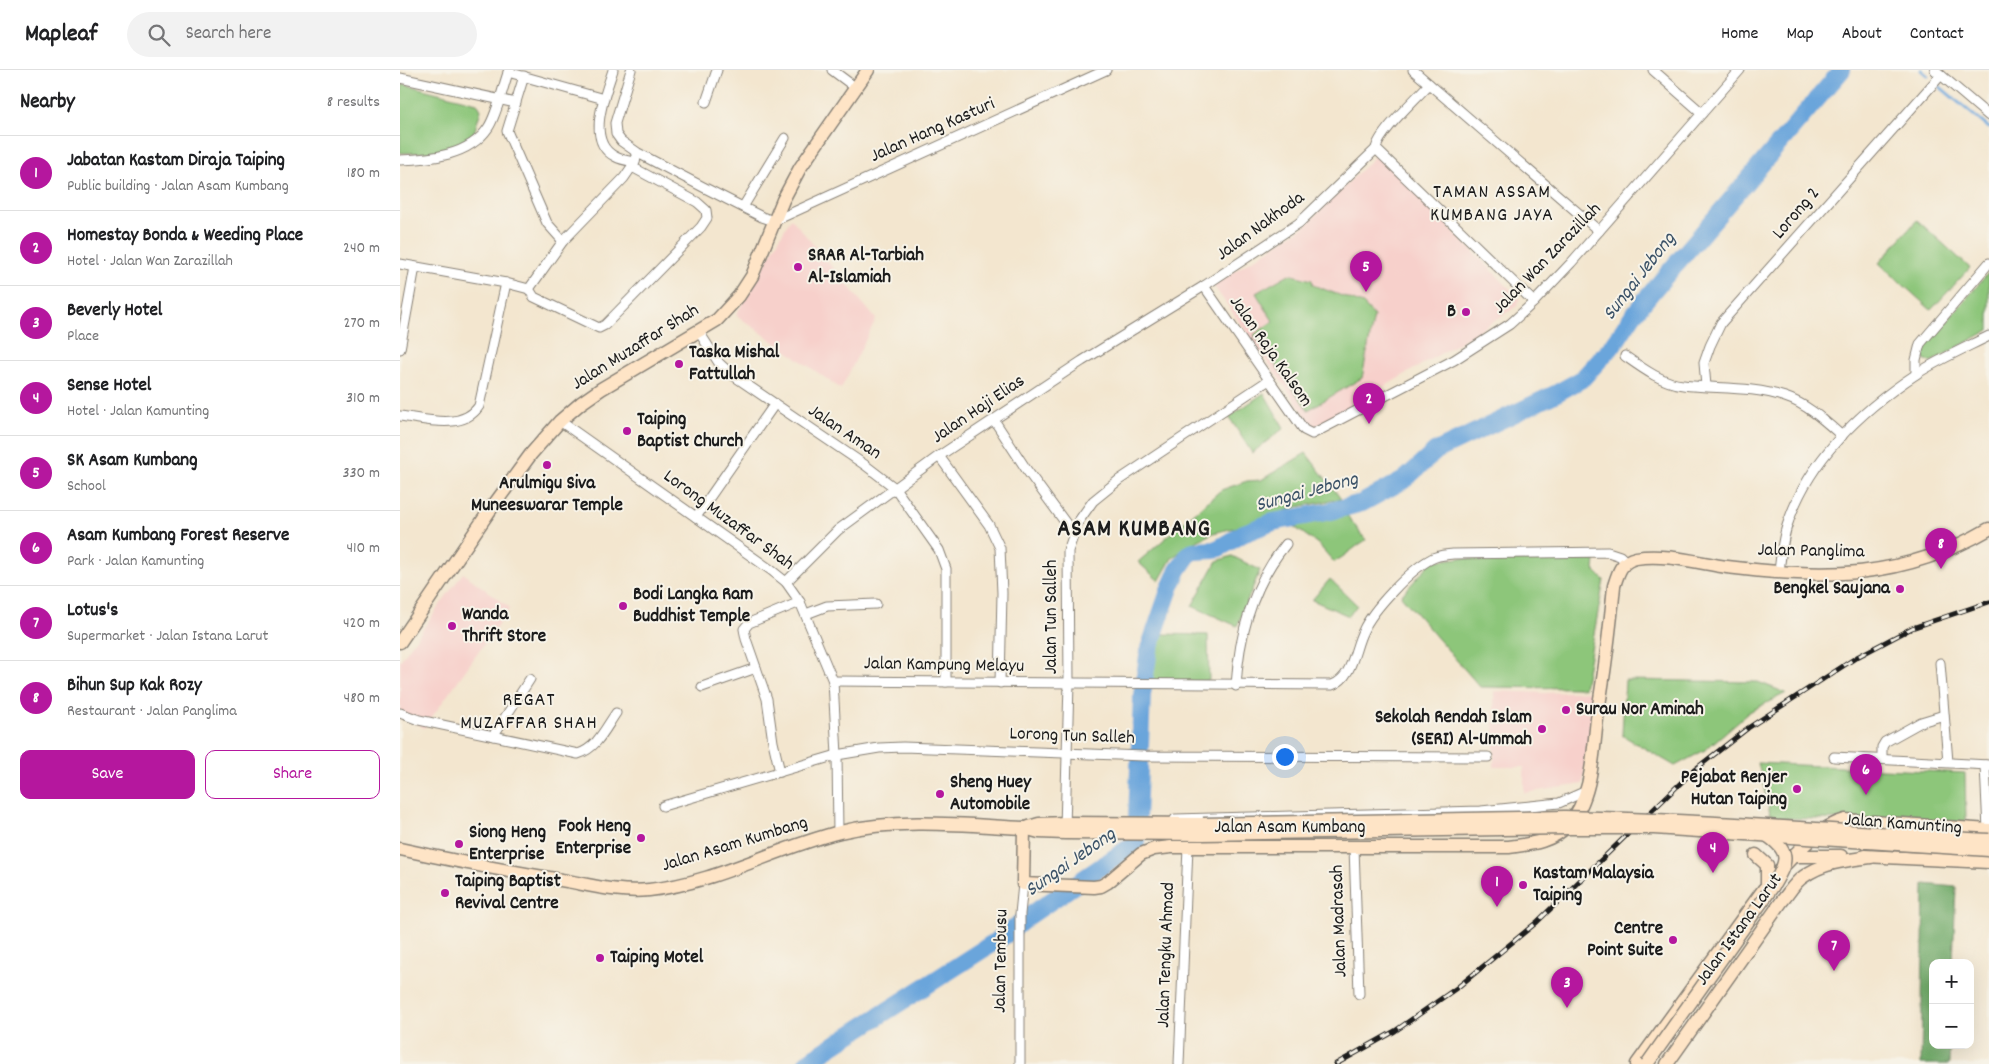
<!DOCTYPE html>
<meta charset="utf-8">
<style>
:root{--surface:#fff;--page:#f2f2f2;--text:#202124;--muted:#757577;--line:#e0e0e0;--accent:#b5179e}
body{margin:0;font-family:Dekko,sans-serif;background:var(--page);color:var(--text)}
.controls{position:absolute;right:15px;bottom:15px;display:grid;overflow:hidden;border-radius:10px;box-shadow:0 5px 20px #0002}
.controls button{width:45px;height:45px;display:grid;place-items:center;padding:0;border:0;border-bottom:1px solid var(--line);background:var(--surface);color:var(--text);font:25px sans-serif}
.you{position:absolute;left:884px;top:686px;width:18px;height:18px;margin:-12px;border:4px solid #fff;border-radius:50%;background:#1a73e8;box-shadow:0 0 0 8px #1a73e833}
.badge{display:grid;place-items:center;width:32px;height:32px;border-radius:50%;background:var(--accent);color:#fff;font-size:16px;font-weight:700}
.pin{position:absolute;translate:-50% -41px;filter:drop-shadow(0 1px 2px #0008)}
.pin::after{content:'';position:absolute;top:26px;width:18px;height:15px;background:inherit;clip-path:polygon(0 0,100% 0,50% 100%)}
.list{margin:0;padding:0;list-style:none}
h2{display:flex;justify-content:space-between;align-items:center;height:65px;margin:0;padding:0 20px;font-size:21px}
h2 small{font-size:16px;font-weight:400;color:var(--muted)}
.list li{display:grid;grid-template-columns:32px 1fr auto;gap:15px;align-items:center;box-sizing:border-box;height:75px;padding:0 20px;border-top:1px solid var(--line)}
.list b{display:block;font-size:19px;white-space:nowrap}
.list p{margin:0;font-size:16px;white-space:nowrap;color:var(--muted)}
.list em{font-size:16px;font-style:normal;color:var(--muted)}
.actions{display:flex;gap:10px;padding:15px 20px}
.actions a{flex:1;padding:11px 0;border:1px solid var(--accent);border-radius:10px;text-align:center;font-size:18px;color:var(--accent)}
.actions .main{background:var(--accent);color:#fff}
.icon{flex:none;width:28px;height:28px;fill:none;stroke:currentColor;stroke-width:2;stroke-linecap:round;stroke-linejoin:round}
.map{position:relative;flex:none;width:1589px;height:994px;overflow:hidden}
header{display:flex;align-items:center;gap:30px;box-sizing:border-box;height:70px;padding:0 25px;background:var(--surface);border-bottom:1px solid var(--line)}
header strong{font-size:24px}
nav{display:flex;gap:28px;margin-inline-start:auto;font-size:18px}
.search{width:350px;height:45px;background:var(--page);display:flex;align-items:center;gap:12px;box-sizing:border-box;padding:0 18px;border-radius:28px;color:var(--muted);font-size:19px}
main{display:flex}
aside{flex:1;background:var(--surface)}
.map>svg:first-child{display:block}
.built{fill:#f7d0cb}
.green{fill:#8dc67a;stroke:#54714b}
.forest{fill:#72ab6a;stroke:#476443}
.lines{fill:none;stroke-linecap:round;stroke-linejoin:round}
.stream{stroke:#6ba5db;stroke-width:3}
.river{stroke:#6ba5db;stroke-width:18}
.minor-casing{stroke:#888176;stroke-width:11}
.secondary-casing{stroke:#888176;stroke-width:15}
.minor{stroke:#fff;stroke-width:9}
.secondary{stroke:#fee4c6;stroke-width:12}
.rail-casing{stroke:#1c1c1c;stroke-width:5}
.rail{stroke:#f7f3e8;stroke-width:3;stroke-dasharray:9;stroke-linecap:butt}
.secondary-bridge-casing{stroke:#888176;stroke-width:15;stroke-linecap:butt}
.secondary-bridge{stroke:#fee4c6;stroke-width:12}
.poi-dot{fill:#b5179e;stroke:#f7f3e8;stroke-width:2}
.labels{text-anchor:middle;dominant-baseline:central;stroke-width:4;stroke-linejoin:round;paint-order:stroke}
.street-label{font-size:19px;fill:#1c1c1c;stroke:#f7f3e8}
.poi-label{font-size:19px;font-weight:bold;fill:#1c1c1c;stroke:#f7f3e8;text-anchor:start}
.neighbourhood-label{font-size:20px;letter-spacing:1px;fill:#1c1c1c;stroke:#f7f3e8}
.water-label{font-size:20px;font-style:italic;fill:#3c5368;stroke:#f7f3e8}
.district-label{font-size:24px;font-weight:bold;letter-spacing:1px;fill:#1c1c1c;stroke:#f7f3e8}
</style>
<header>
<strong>Mapleaf</strong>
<div class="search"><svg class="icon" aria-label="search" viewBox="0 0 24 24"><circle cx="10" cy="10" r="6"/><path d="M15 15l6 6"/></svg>Search here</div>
<nav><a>Home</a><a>Map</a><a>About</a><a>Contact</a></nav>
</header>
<main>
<aside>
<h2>Nearby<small>8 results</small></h2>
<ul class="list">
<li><span class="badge">1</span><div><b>Jabatan Kastam Diraja Taiping</b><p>Public building · Jalan Asam Kumbang</p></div><em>180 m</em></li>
<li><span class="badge">2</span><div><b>Homestay Bonda &amp; Weeding Place</b><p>Hotel · Jalan Wan Zarazillah</p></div><em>240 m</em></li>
<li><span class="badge">3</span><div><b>Beverly Hotel</b><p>Place</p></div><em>270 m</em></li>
<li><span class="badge">4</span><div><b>Sense Hotel</b><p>Hotel · Jalan Kamunting</p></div><em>310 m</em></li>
<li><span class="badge">5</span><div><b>SK Asam Kumbang</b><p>School</p></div><em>330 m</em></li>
<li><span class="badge">6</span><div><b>Asam Kumbang Forest Reserve</b><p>Park · Jalan Kamunting</p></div><em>410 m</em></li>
<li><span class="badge">7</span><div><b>Lotus's</b><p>Supermarket · Jalan Istana Larut</p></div><em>420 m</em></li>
<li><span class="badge">8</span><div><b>Bihun Sup Kak Rozy</b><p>Restaurant · Jalan Panglima</p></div><em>480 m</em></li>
</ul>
<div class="actions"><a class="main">Save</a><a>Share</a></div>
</aside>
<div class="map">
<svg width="1589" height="994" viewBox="0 0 1589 994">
<rect width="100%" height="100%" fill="#f7f3e8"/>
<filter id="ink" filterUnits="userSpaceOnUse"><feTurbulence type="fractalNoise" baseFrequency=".02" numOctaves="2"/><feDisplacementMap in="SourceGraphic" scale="10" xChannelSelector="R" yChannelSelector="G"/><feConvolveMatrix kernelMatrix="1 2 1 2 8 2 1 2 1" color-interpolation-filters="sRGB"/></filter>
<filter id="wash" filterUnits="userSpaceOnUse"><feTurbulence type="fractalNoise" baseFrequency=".0096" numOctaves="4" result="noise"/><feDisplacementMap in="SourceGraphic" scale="20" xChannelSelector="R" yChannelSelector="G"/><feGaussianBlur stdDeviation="1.12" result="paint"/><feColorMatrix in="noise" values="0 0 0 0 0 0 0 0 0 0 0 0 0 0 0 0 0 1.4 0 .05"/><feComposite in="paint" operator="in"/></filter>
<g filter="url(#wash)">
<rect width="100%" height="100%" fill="#f3e6cf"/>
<g class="built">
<polygon points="977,84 1120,229 1117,236 1072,265 914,358 813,215 904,157"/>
<polygon points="391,148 476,249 441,319 336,245"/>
<polygon points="63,503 110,538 24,658 0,641 0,591"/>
<polygon points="1094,621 1145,623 1196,621 1183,714 1124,723 1124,697 1094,697"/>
</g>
<g class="green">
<path d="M3 14 77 33 81 40 73 66C45 83 33 83 0 83V26Z"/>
<polygon points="1517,150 1570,198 1531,240 1479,193"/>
<polygon points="1589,202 1589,260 1531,292 1524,289 1525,277"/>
<polygon points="889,204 912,210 913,215 963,234 974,246 962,308 908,340 854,265 873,251 856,223"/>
<polygon points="864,323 884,358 852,383 829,347"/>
<polygon points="906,383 941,429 896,437 855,453 813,463 791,474 772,488 759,511 738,492 821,420 847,411 861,410"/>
<path d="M946 444 966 470C954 477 946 486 934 492L918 474 893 456Z"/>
<polygon points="832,486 860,500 837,556 792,536 817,491"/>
<polygon points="1060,488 1195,490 1194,500 1204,510 1184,618 1080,617 1001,526 1032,491"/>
<polygon points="930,509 957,535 949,546 912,530"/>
<polygon points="760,564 808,565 809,611 749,613 753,583"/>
<polygon points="1225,610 1358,612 1386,623 1349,642 1305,680 1275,696 1222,665"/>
<polygon points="1358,693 1565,703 1566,752 1371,748"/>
</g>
<polygon class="forest" points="1524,814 1556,817 1553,893 1533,893 1533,975 1550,975 1549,994 1521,994"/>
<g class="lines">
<g class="stream">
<polyline points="1521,0 1528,6"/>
<polyline points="1539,16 1589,58"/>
</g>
<polyline class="river" points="406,994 412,989 607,864 626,848 736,773 742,625 749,579 770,518 778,500 789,484 795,481 814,480 821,477 844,463 873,452 931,441 962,433 1004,410 1036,381 1157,323 1182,309 1214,274 1233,245 1251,223 1442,0"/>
</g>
</g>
<g filter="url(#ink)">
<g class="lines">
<defs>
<g id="minor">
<path d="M213 0C206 23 184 72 216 87 221 90 229 91 235 92L236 88"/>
<polyline points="231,0 215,53 216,64 221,71 238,83 307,119 362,147 374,151 706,0"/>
<polyline points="432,0 456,18"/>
<polyline points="1013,0 1199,161"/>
<polyline points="1253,0 1302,43"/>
<polyline points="1535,0 1589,46"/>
<polyline points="108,2 204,29"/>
<polyline points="124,6 107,61 147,153 163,171"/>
<polyline points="0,8 116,33"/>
<polyline points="306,32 317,0"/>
<polyline points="976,79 1134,232"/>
<path d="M976 79C978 63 1017 28 1029 14"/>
<path d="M0 90C30 89 69 86 88 58 97 45 103 16 109 0"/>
<polyline points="343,137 385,68"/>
<polyline points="0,194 106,213 129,219"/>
<polyline points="804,216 904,360 912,364 916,362 1054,290 1110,254 1134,232 1171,193 1340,0"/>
<polyline points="129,219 134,227 199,258 205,255 301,157 307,148 306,140 297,132 232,97"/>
<polyline points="129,219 163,171 224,108 235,92"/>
<polyline points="299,262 319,293 331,304 465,395 495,418 539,480 546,499 546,612"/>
<polyline points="0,279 15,197"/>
<path d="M1225 286C1242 298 1262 313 1283 315 1316 319 1353 316 1385 327 1407 334 1425 351 1442 366"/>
<polyline points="1516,304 1516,290 1520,274 1589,193"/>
<polyline points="1306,316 1304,293 1310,276 1321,253 1541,5"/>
<path d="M0 346C24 349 63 361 79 336L106 213"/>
<polyline points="594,350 626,399 673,463"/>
<polyline points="160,351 371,500 386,512 400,532 433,611 437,685 438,763"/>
<polyline points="539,386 589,455 600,478 602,523 600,613"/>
<polyline points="296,447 374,335"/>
<path d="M1379 502C1381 484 1383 466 1389 450 1411 387 1463 339 1518 303 1540 289 1565 278 1589 266"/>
<polyline points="386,512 438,460 539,386 682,291 804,216 899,153 976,79"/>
<polyline points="406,544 427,536 476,534"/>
<polyline points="1540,593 1548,692"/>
<path d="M433 611 932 615C953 608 954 578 963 561 973 539 1010 500 1031 489 1038 485 1046 485 1053 484L1208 482 1220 486 1226 492"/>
<path d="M836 616C839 564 853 514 886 474"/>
<polyline points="302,617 356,598"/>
<path d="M0 643 19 650 178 684C197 678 205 659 216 643"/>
<polyline points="93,666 130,609"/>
<polyline points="1434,687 1589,695"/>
<polyline points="1482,689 1482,677 1485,672 1521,652 1544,645"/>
<polyline points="1585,695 1588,760"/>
<polyline points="380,702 373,672 367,629 346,569 344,559 349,553 400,532"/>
<polyline points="263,736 437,685 479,678 503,677 744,686 1088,687"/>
<polyline points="775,749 1081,741 1159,733 1186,721"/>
<polyline points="665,758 669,613 668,481 678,452 693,431 719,410 869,310"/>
<polyline points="954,777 959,924"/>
<polyline points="620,994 620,844 623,814"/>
<polyline points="779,994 788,777"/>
</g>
<g id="secondary">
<polyline points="0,572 88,443 131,384 160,351 181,333 201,319 317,250 339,226 352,206 383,130 400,98 468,0"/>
<polyline points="629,757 639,754 666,753 803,754"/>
<path d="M624 758 623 814 694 817 701 816 708 812 741 784 754 779 771 777H1109C1131 774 1152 772 1168 755 1194 728 1193 676 1198 641 1205 600 1210 558 1214 516 1218 503 1221 491 1236 488 1264 483 1299 493 1327 497 1424 509 1502 510 1589 459"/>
<path d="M0 779C55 791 111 802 167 811 194 816 221 823 249 820 316 813 375 778 440 762 500 748 564 755 624 758L639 762 665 763 803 764"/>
<polyline points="1356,785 1367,795 1367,813"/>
<polyline points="1394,786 1441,786"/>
<polyline points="1464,786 1589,792"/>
<path d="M1380 800C1399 780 1419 757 1445 750L1589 760"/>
<polyline points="1237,994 1364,819"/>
<path d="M1267 994 1382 831C1389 823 1395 812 1403 807 1423 792 1448 790 1471 787"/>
</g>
</defs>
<use href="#minor" class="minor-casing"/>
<use href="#secondary" class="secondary-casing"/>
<use href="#minor" class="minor"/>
<use href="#secondary" class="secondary"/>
<defs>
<polyline id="rail" points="936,994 995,961 1058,917 1137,852 1293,701 1348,658 1457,587 1512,558 1589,532"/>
</defs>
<use href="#rail" class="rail-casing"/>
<use href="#rail" class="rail"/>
<defs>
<g id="secondary-bridge">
<path d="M803 754 1165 747C1307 750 1448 762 1589 770"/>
<polyline points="803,764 1168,758 1254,758 1589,780"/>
<path d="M1247 994 1373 816C1387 792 1392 782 1366 765"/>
</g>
</defs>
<use href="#secondary-bridge" class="secondary-bridge-casing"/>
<use href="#secondary-bridge" class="secondary-bridge"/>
</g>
</g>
<g class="poi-dot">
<circle cx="398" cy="197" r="5"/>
<circle cx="1066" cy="242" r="5"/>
<circle cx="279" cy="294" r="5"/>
<circle cx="227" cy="361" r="5"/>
<circle cx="147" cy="395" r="5"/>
<circle cx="1500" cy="519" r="5"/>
<circle cx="223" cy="536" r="5"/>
<circle cx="52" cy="556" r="5"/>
<circle cx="1166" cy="640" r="5"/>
<circle cx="1142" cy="659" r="5"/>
<circle cx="1397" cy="719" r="5"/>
<circle cx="540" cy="724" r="5"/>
<circle cx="241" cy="768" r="5"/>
<circle cx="59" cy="774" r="5"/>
<circle cx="1123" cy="815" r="5"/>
<circle cx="45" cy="823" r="5"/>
<circle cx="1273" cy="870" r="5"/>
<circle cx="200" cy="888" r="5"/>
</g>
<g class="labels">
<g class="street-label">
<text transform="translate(533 61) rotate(-24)">Jalan Hang Kasturi</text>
<text transform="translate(1397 144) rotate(-49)">Lorong 2</text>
<text transform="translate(861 157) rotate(-36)">Jalan Nakhoda</text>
<text transform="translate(1148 189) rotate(-46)">Jalan Wan Zarazillah</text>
<text transform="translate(236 278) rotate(-32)">Jalan Muzaffar Shah</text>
<text transform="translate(870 282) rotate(55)">Jalan Raja Kalsom</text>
<text transform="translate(579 340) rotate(-34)">Jalan Haji Elias</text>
<text transform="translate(444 363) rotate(34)">Jalan Aman</text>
<text transform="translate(328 451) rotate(36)">Lorong Muzaffar Shah</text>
<text transform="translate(1411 482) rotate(1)">Jalan Panglima</text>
<text transform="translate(652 547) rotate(-90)">Jalan Tun Salleh</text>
<text transform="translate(544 596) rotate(1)">Jalan Kampung Melayu</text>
<text transform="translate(672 667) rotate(2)">Lorong Tun Salleh</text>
<text transform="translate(1503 755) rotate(4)">Jalan Kamunting</text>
<text x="890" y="758">Jalan Asam Kumbang</text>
<text transform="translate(335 775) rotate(-17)">Jalan Asam Kumbang</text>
<text transform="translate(940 851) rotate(-92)">Jalan Madrasah</text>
<text transform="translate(1340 860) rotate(-54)">Jalan Istana Larut</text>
<text transform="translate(767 885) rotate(-88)">Jalan Tengku Ahmad</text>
<text transform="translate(602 891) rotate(-89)">Jalan Tembusu</text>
</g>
<g class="poi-label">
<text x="408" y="186">SRAR Al-Tarbiah<tspan x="408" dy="22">Al-Islamiah</tspan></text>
<text x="1056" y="242" text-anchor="end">B</text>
<text x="289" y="283">Taska Mishal<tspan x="289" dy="22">Fattullah</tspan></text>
<text x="237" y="350">Taiping<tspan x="237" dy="22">Baptist Church</tspan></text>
<text x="147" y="414" text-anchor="middle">Arulmigu Siva<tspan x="147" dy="22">Muneeswarar Temple</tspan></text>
<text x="1490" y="519" text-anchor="end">Bengkel Saujana</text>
<text x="233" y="525">Bodi Langka Ram<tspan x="233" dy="22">Buddhist Temple</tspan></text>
<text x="62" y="545">Wanda<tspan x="62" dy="22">Thrift Store</tspan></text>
<text x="1176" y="640">Surau Nor Aminah</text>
<text x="1132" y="648" text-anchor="end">Sekolah Rendah Islam<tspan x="1132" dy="22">(SERI) Al-Ummah</tspan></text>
<text x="1387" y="708" text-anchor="end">Pejabat Renjer<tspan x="1387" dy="22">Hutan Taiping</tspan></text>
<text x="550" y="713">Sheng Huey<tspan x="550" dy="22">Automobile</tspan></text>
<text x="231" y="757" text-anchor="end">Fook Heng<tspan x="231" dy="22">Enterprise</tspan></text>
<text x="69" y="763">Siong Heng<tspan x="69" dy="22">Enterprise</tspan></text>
<text x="1133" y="804">Kastam Malaysia<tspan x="1133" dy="22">Taiping</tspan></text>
<text x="55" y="812">Taiping Baptist<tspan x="55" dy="22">Revival Centre</tspan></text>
<text x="1263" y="859" text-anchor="end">Centre<tspan x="1263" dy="22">Point Suite</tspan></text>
<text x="210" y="888">Taiping Motel</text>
</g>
<g class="neighbourhood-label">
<text x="1092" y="123">TAMAN ASSAM<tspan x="1092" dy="23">KUMBANG JAYA</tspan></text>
<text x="129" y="631">REGAT<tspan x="129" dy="23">MUZAFFAR SHAH</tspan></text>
</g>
<g class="water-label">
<text transform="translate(1240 207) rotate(-52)">Sungai Jebong</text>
<text transform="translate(907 423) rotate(-15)">Sungai Jebong</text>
<text transform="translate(671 793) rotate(-35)">Sungai Jebong</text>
</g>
<g class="district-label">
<text x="734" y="460">ASAM KUMBANG</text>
</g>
</g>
</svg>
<div class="controls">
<button>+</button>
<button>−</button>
</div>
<div class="you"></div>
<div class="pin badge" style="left:1097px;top:837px">1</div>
<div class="pin badge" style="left:969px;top:354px">2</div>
<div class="pin badge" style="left:1167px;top:938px">3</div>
<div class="pin badge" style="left:1313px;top:803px">4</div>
<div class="pin badge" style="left:966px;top:222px">5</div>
<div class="pin badge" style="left:1466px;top:725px">6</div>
<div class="pin badge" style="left:1434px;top:901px">7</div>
<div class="pin badge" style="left:1541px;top:499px">8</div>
</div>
</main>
